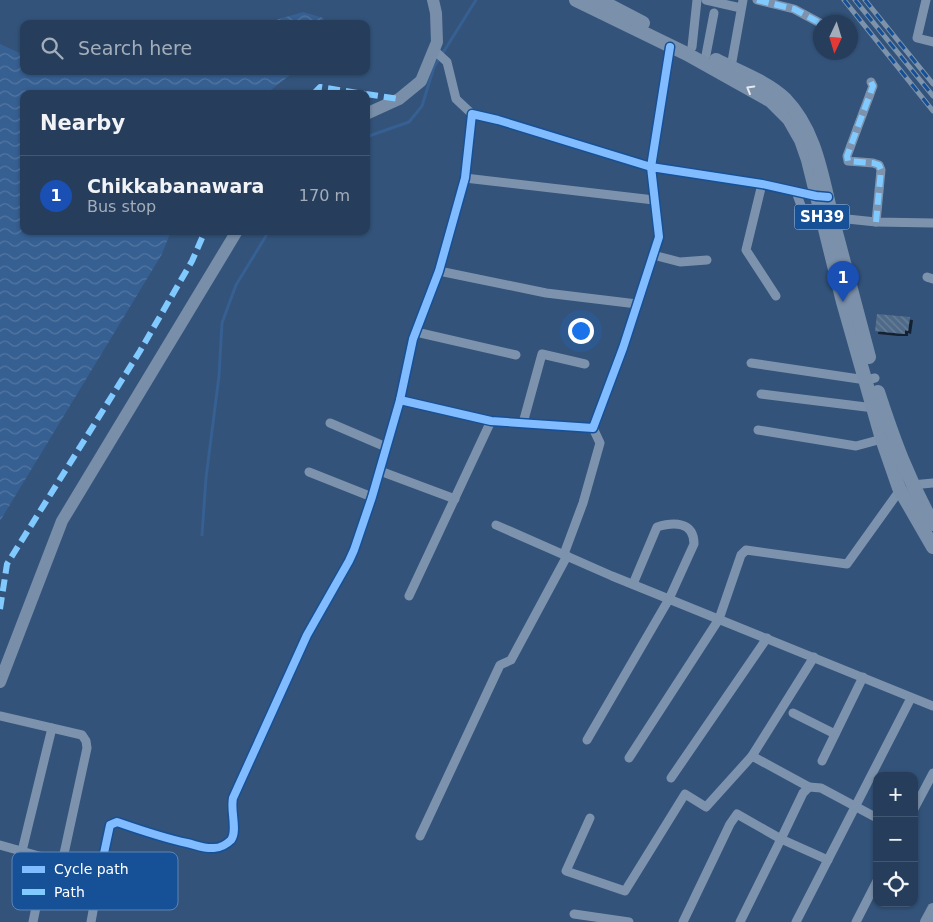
<!DOCTYPE html>
<meta charset="utf-8">
<style>
:root{--surface:#263e5c;--page:#2e4562;--text:#f1f3f6;--muted:#a4aebb;--line:#425772;--accent:#d6ab8b}
body{margin:0;font-family:"DejaVu Sans",sans-serif;background:var(--page);color:var(--text)}
.controls{position:absolute;right:15px;bottom:15px;display:grid;overflow:hidden;border-radius:10px;box-shadow:0 1px 4px #0004}
.controls button{width:45px;height:45px;display:grid;place-items:center;padding:0;border:0;border-bottom:1px solid var(--line);background:var(--surface);color:var(--text);font:25px sans-serif}
.compass{position:absolute;left:813px;top:15px;width:45px;height:45px;border-radius:50%;background:var(--surface);box-shadow:0 1px 4px #0004;rotate:184deg}
.you{position:absolute;left:580px;top:330px;width:18px;height:18px;margin:-12px;border:4px solid #fff;border-radius:50%;background:#1a73e8;box-shadow:0 0 0 8px #1a73e833}
.badge{display:grid;place-items:center;width:32px;height:32px;border-radius:50%;background:var(--accent);color:#fff;font-size:16px;font-weight:700}
.pin{position:absolute;translate:-50% -41px;filter:drop-shadow(0 1px 2px #0008)}
.pin::after{content:'';position:absolute;top:26px;width:18px;height:15px;background:inherit;clip-path:polygon(0 0,100% 0,50% 100%)}
.list{margin:0;padding:0;list-style:none}
h2{display:flex;justify-content:space-between;align-items:center;height:65px;margin:0;padding:0 20px;font-size:21px}
h2 small{font-size:16px;font-weight:400;color:var(--muted)}
.list li{display:grid;grid-template-columns:32px 1fr auto;gap:15px;align-items:center;box-sizing:border-box;height:80px;padding:0 20px;border-top:1px solid var(--line)}
.list b{display:block;font-size:19px;white-space:nowrap}
.list p{margin:0;font-size:16px;white-space:nowrap;color:var(--muted)}
.list em{font-size:16px;font-style:normal;color:var(--muted)}
.icon{flex:none;width:28px;height:28px;fill:none;stroke:currentColor;stroke-width:2;stroke-linecap:round;stroke-linejoin:round}
.map{position:relative;flex:none;width:933px;height:922px;overflow:hidden}
.search{position:absolute;background:var(--surface);box-shadow:0 1px 4px #0004;left:20px;top:20px;width:350px;height:55px;display:flex;align-items:center;gap:12px;box-sizing:border-box;padding:0 18px;border-radius:10px;color:var(--muted);font-size:19px}
.panel{position:absolute;background:var(--surface);box-shadow:0 1px 4px #0004;left:20px;top:90px;width:350px;height:145px;border-radius:10px}
.map>svg:first-child{display:block}
.water{fill:url(#water-waves)}
.lines{fill:none;stroke-linecap:round;stroke-linejoin:round}
.stream{stroke:#365f92;stroke-width:3}
.building{fill:url(#building-back-hatch);filter:url(#shadow)}
.street{stroke:#7d93ad;stroke-width:9}
.secondary{stroke:#788ea9;stroke-width:12}
.primary{stroke:#7b90aa;stroke-width:14}
.rail-casing{stroke:#7d93ab;stroke-width:5}
.rail{stroke:#165097;stroke-width:3;stroke-dasharray:9;stroke-linecap:butt}
.quiet{stroke:#80caff;stroke-width:6;stroke-dasharray:12 6;stroke-linecap:butt}
.cycleway-casing{stroke:#165097;stroke-width:11}
.cycleway{stroke:#80bcff;stroke-width:8}
.oneway{stroke:#e5e9ee}
.labels{text-anchor:middle;dominant-baseline:central;stroke-width:4.5;stroke-linejoin:round;paint-order:stroke}
.shield{fill:#165097;stroke:#b9cae0;stroke-width:1}
.shield-label{font-size:15px;font-weight:bold;fill:#fff}
.key{fill:#165097;stroke:#5c84b6;stroke-width:1}
.key-label{font-size:14px;fill:#fff}
</style>
<div class="map">
<svg width="933" height="922" viewBox="0 0 933 922">
<defs>
<pattern id="water-waves" width="16" height="10" patternUnits="userSpaceOnUse" patternTransform="scale(1.25)"><rect width="16" height="10" fill="#365f92"/><path d="M0 5q4-4 8 0t8 0" fill="none" stroke="#5477a2"/></pattern>
<pattern id="building-back-hatch" width="6" height="6" patternUnits="userSpaceOnUse" patternTransform="scale(1.25)"><rect width="6" height="6" fill="#506a88"/><path d="M-1 5l2 2M0 0l6 6M5-1l2 2" fill="none" stroke="#6a809a"/></pattern>
<filter id="shadow"><feDropShadow dx="3" dy="3" stdDeviation="0" flood-color="#0009"/></filter>
</defs>
<rect width="100%" height="100%" fill="#33537a"/>
<g class="water">
<polygon points="303,12 323,18 326,24 262,24"/>
<polygon points="0,44 24,55 24,71 103,73 295,71 266,94 24,94 24,231 171,231 162,254 0,521"/>
</g>
<g class="lines">
<g class="stream">
<polyline points="366,137 409,122 422,106 434,67 476,0"/>
<polyline points="202,535 206,478 219,376 222,323 236,285 269,231"/>
</g>
</g>
<polygon class="building" points="877,314 910,317 908,331 905,330 905,334 875,331"/>
<g class="lines">
<g class="street">
<polyline points="706,0 741,8"/>
<polyline points="757,0 794,9 820,23"/>
<polyline points="926,0 917,38 933,42"/>
<polyline points="692,47 697,0"/>
<polyline points="434,50 447,62 456,99 472,114"/>
<polyline points="706,55 714,13"/>
<polyline points="731,67 743,0"/>
<polyline points="871,82 873,86 847,156 848,161 873,163 879,165 881,170 876,222"/>
<polyline points="465,178 654,200"/>
<polyline points="762,184 746,250 776,296"/>
<polyline points="796,192 803,211 809,215 876,222 933,223"/>
<polyline points="653,255 680,262 707,260"/>
<polyline points="439,271 546,293 637,304"/>
<polyline points="927,277 933,279"/>
<polyline points="416,332 516,355"/>
<polyline points="751,363 866,380 875,378"/>
<polyline points="761,394 874,408"/>
<polyline points="400,400 491,421 593,428 623,348 659,237 651,167 762,184 819,197"/>
<polyline points="330,423 386,447"/>
<polyline points="523,423 542,354 585,364"/>
<polyline points="758,430 856,446 882,439"/>
<polyline points="380,471 455,499"/>
<polyline points="309,472 372,497"/>
<polyline points="912,485 933,483"/>
<polyline points="496,525 612,576 933,706"/>
<polyline points="564,554 583,503 600,443 593,428"/>
<polyline points="409,596 491,421"/>
<polyline points="793,713 835,734"/>
<polyline points="0,716 82,735 86,741 87,748 62,863"/>
<path d="M587 740 669 599 694 544C694 521 673 522 657 527L633 584"/>
<polyline points="629,758 719,619 741,555 746,550 847,564 900,490"/>
<polyline points="822,761 863,677"/>
<polyline points="671,778 767,638"/>
<polyline points="809,787 752,756 814,657"/>
<polyline points="914,809 933,773"/>
<polyline points="590,818 566,871 625,891 685,794 706,807 752,756"/>
<polyline points="420,836 500,665 511,660 567,556"/>
<polyline points="0,845 46,858 33,922"/>
<polyline points="22,851 52,728"/>
<polyline points="46,858 100,872 91,922"/>
<polyline points="828,860 781,839 803,793 809,787 821,788 877,818"/>
<path d="M100 872 110 825 117 822C140 830 163 838 187 843 196 845 205 849 214 848 220 848 227 844 231 840 238 831 230 810 233 798L307 635 349 561 354 550 372 497 400 400 413 339 439 271 465 178 472 114 498 120 651 167 670 47"/>
<polyline points="574,914 629,922"/>
<polyline points="683,922 730,824 737,814 781,839 740,922"/>
<polyline points="796,922 911,698"/>
<polyline points="856,922 877,881"/>
</g>
<g class="secondary">
<polyline points="366,114 399,99 421,81 437,42 436,13 433,0"/>
<polyline points="0,682 62,521 237,231"/>
<polyline points="926,922 933,909"/>
</g>
<g class="primary">
<polyline points="576,0 687,54 771,101 789,119 801,140 808,160 843,302 882,439 899,488 933,547"/>
<polyline points="599,0 643,23"/>
<path d="M716 60C737 71 768 82 785 99 817 132 822 179 833 221 845 266 857 312 869 357"/>
<path d="M878 392C894 441 908 479 933 524"/>
</g>
<defs>
<g id="rail">
<polyline points="844,0 933,111"/>
<polyline points="855,0 933,96"/>
<polyline points="865,0 933,84"/>
</g>
</defs>
<use href="#rail" class="rail-casing"/>
<use href="#rail" class="rail"/>
<g class="quiet">
<polyline points="757,0 794,9 820,23"/>
<polyline points="871,82 873,86 847,156 848,161 873,163 879,165 881,170 876,222"/>
<polyline points="313,94 320,87 365,94"/>
<polyline points="366,94 399,99"/>
<polyline points="0,609 7,564 140,351 192,261 205,231"/>
</g>
<defs>
<g id="cycleway">
<polyline points="400,400 491,421 593,428 623,348 659,237 651,167 762,184 816,196 828,197"/>
<path d="M100 872 110 825 117 822C140 830 163 838 187 843 196 845 205 849 214 848 220 848 227 844 231 840 238 831 230 810 233 798L307 635 349 561 354 550 372 497 400 400 413 339 439 271 465 178 472 114 498 120 651 167 670 47"/>
</g>
</defs>
<use href="#cycleway" class="cycleway-casing"/>
<use href="#cycleway" class="cycleway"/>
</g>
<defs><path id="oneway-chevron" d="M-2-3.5L2.5 0L-2 3.5" fill="none" stroke-width="1.6" stroke-linecap="round" stroke-linejoin="round" transform="scale(1.25)"/></defs>
<use class="oneway" href="#oneway-chevron" transform="translate(750 89) rotate(-150)"/>
<g class="labels">
<rect class="shield" x="794.5" y="204.5" width="55" height="25" rx="4"/>
<g class="shield-label">
<text x="822" y="217">SH39</text>
</g>
</g>
<rect x="12" y="852" width="166" height="58" rx="8" class="key"/>
<rect x="22" y="866" width="23" height="7" fill="#80bcff"/>
<rect x="22" y="889" width="23" height="6" fill="#80caff"/>
<g class="key-label">
<text x="54" y="874">Cycle path</text>
<text x="54" y="897">Path</text>
</g>
</svg>
<div class="controls">
<button>+</button>
<button>−</button>
<button><svg class="icon" aria-label="locate" viewBox="0 0 24 24"><circle cx="12" cy="12" r="6"/><path d="M12 2v4M12 18v4M2 12h4M18 12h4"/></svg></button>
</div>
<svg class="compass" viewBox="-18 -18 36 36"><path d="M0-13l5 13h-10z" fill="#e53935"/><path d="M0 13l5-13h-10z" fill="#a4aebb"/></svg>
<div class="you"></div>
<div class="pin badge" style="left:843px;top:302px;background:#1a4fb4">1</div>
<div class="search"><svg class="icon" aria-label="search" viewBox="0 0 24 24"><circle cx="10" cy="10" r="6"/><path d="M15 15l6 6"/></svg>Search here</div>
<section class="panel">
<h2>Nearby<small></small></h2>
<ul class="list">
<li><span class="badge" style="background:#1a4fb4">1</span><div><b>Chikkabanawara</b><p>Bus stop</p></div><em>170 m</em></li>
</ul>
</section>
</div>
